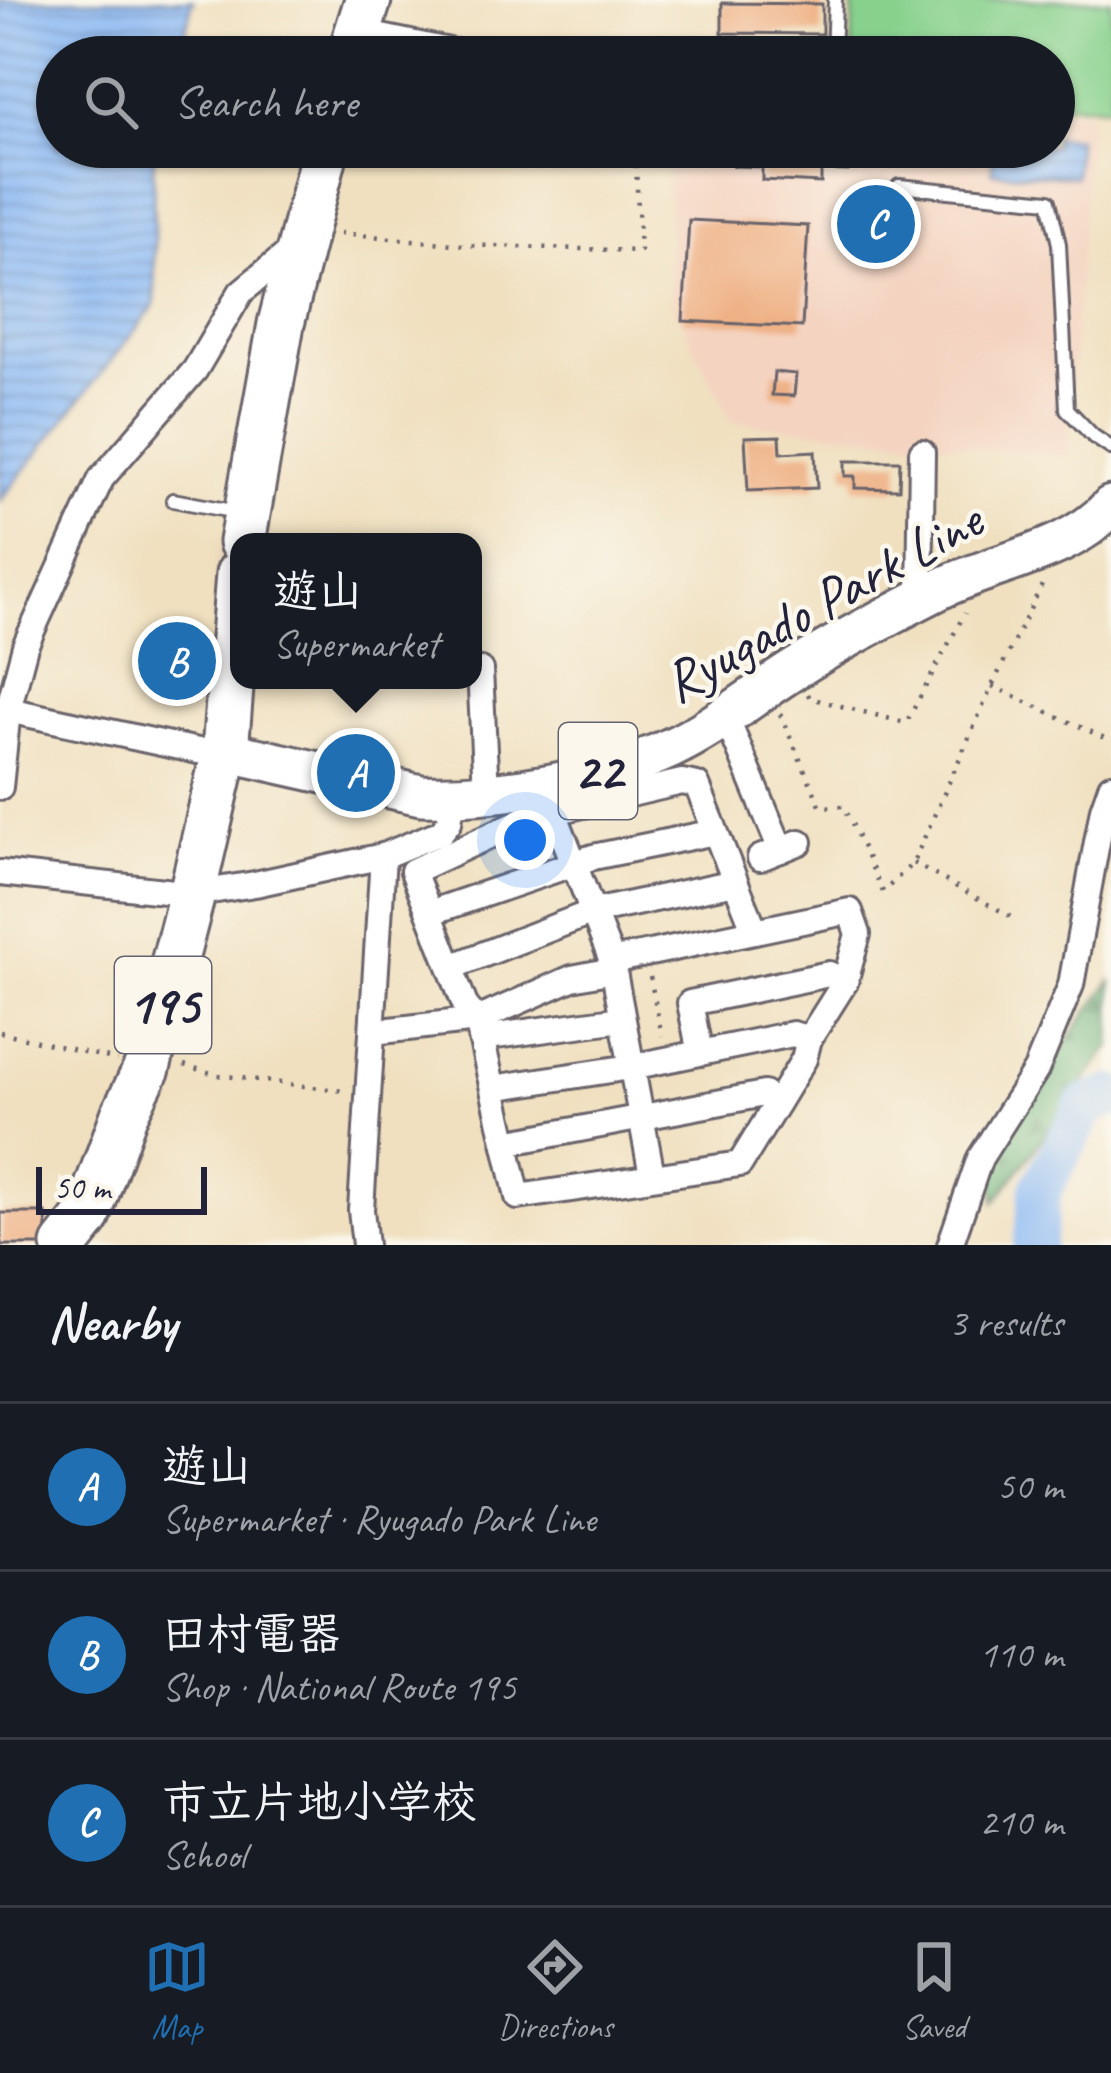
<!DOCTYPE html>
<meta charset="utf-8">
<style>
:root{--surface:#171b24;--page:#242831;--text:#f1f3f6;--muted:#9ea1a6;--line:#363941;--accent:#1f6fb2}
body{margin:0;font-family:Caveat,"Klee One",sans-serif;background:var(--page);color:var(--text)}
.scale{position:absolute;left:36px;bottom:30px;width:171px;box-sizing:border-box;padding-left:12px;border:6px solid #22223b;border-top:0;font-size:33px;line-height:42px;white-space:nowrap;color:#22223b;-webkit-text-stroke:9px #fbf7ec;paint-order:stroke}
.you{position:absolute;left:525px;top:840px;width:42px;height:42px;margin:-30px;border:9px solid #fff;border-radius:50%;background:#1a73e8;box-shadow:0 0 0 18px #1a73e833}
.badge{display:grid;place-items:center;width:78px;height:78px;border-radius:50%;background:var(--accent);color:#fff;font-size:39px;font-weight:700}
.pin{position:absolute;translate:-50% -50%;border:6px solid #fff;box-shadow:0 3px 12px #0006}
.popup{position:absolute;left:230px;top:533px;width:252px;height:156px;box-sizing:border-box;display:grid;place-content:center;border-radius:24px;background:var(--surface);filter:drop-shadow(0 3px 9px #0005);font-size:39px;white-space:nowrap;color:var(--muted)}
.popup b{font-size:45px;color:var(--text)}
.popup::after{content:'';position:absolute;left:50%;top:100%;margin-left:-24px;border:24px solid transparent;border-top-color:var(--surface)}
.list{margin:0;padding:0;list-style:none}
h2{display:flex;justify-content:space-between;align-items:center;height:156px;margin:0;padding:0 48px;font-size:51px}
h2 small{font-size:39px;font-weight:400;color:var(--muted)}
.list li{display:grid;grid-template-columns:78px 1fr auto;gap:36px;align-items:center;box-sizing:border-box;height:168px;padding:0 48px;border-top:3px solid var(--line)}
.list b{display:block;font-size:45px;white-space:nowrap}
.list p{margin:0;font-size:39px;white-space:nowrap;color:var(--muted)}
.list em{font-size:39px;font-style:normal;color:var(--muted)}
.icon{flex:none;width:66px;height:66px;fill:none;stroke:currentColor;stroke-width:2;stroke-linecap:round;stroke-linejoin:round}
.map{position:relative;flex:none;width:1111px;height:1245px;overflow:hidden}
.search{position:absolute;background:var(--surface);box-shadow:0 3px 9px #0004;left:36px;right:36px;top:36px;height:132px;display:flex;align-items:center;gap:30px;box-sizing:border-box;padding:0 42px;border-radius:66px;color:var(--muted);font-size:45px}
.sheet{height:660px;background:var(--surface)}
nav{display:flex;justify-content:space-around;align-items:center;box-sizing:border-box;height:168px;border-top:3px solid var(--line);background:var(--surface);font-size:33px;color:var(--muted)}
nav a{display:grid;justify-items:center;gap:6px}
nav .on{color:var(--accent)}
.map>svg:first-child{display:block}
.built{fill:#f4d3c0}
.forest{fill:url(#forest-firs);stroke:#486a5a;stroke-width:3}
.green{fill:#87d18d;stroke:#547a64;stroke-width:3}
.water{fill:url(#water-rules);stroke:#566d98;stroke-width:3}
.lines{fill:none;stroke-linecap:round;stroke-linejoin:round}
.river{stroke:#89b8f4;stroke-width:42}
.building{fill:#efb287}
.lane-casing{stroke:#6a646a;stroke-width:18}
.street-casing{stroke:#6a646a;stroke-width:30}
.primary-casing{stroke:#6a646a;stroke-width:45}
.highway-casing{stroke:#6a646a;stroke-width:51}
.path{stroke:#6a646a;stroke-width:4.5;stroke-dasharray:3 9;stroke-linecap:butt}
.lane{stroke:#fff;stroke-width:12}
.street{stroke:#fff;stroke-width:24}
.primary{stroke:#fff;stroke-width:39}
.highway{stroke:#fff;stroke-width:45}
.labels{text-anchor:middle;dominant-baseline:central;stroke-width:9;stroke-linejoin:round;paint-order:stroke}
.shield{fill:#fbf7ec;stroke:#636270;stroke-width:3}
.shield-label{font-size:54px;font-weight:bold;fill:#22223b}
.street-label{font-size:57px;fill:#22223b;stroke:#fbf7ec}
</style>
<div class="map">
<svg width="1111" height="1245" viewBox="0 0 1111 1245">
<defs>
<pattern id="forest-firs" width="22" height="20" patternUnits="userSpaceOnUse" patternTransform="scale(3)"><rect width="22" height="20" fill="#6db378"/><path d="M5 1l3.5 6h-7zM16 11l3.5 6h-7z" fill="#599164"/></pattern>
<pattern id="water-rules" width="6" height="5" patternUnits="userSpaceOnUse" patternTransform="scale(3)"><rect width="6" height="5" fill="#89b8f4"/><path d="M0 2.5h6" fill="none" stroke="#7095c7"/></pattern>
</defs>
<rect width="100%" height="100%" fill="#fbf7ec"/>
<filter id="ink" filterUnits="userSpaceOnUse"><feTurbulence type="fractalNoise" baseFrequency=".00833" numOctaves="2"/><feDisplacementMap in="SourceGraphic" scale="24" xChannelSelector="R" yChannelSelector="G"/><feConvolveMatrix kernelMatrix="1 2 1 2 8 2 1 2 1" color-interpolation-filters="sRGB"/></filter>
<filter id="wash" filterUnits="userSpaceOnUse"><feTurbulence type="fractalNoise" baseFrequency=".004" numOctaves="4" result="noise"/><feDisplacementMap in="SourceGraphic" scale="48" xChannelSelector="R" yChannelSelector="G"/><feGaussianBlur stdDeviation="2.7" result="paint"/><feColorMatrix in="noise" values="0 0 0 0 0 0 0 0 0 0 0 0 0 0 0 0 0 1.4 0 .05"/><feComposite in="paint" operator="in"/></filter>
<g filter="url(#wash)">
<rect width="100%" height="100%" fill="#f0e0c0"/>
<polygon class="built" points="1054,111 1090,113 1067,456 732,422 672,302 666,147 1054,147"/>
<polygon class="forest" points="1111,981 1111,1046 995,1202 991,1142"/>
<polygon class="green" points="853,0 1111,0 1111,107 1054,103 1054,57 852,57"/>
<g class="water">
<polygon points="0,0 193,0 179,57 57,57 57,147 157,147 153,167 155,305 0,501"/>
<polygon points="1054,137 1077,138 1075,177 992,172 993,147 1054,147"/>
</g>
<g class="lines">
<polyline class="river" points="1034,1245 1041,1189 1086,1106 1111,1096"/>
</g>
<g id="blocks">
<g class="building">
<polygon points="722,3 822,4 822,34 722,33"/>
<polygon points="676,147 913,147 912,164 849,162 848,171 821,170 821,183 762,180 762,167 733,166 734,157 676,155"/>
<polygon points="689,220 808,226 802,327 683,321"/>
<polygon points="774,372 796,374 794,396 772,395"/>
<polygon points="780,436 781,453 815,451 817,488 748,491 745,437"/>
<polygon points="845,461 900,461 899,489 855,488 855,476 845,476"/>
<polygon points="1,1213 46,1213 47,1245 1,1245"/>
</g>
</g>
</g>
<g filter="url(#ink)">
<use href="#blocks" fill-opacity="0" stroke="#6a646a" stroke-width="3"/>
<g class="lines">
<defs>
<g id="lane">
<polyline points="833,57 835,0"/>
<polyline points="899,186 1049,201 1059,244 1067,409 1093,436 1111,448"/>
<polyline points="173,500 237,512"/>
</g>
<g id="street">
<polyline points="357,32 478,57"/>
<polyline points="920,600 922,452"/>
<polyline points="480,670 486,791"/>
<polyline points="8,710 198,751 225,751"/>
<polyline points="726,717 781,850"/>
<polyline points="0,787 8,710 25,646 101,479 195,370 241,292 297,246"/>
<polyline points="548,797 612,961 652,1175"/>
<polyline points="760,858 800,842"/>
<polyline points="0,873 192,894 255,884 383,856 441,832 449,822 453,796"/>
<polyline points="432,912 593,857 715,832"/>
<polyline points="612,961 850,911 858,934 845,982 809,1039 804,1059 740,1164 518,1197 477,1020 465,1005 413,871 528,818 682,782 697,785 755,931"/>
<polyline points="451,967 593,912 735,882"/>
<polyline points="373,1032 477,1020 572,978 613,970"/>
<polyline points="481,1038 622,1019"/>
<polyline points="700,1053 690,1003 829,974 845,982"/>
<polyline points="493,1088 631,1067 793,1034 809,1039"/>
<polyline points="506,1143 764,1094 777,1103"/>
<polyline points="365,1245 361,1210 383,856"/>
<polyline points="950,1245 980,1158 1036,1070 1071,985 1103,809 1111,786"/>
</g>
<path id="primary" d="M225 751 421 795C496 798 602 780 671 748 716 727 753 695 795 669 841 640 891 614 940 589 994 562 1070 553 1111 506"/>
<g id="highway">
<polyline points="350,57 368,0"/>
<polyline points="242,542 281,324 326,147"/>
<polyline points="65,1245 87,1217 124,1115 147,1068 192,894 225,751 239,574"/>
</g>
</defs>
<use href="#lane" class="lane-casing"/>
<use href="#street" class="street-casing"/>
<use href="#primary" class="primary-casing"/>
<use href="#highway" class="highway-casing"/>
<g class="path">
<polyline points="340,233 463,245 640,251 635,147"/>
<polyline points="992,686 1111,741"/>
<polyline points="808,694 810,698 906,723 965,613"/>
<polyline points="780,714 821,807 844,806 883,892 913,863 992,686 1043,583"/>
<polyline points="913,863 1017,920"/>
<polyline points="650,977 662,1036"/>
<polyline points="0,1032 117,1060"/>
<polyline points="184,1065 218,1075 344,1091"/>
</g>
<use href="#lane" class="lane"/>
<use href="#street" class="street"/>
<use href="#primary" class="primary"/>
<use href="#highway" class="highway"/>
</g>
</g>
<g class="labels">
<g class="shield">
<rect x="559" y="723" width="78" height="96" rx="9"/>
<rect x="115" y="957" width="96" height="96" rx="9"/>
</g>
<g class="shield-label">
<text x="598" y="771">22</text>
<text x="163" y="1005">195</text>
</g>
<g class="street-label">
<text transform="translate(822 601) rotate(-29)">Ryugado Park Line</text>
</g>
</g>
</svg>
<div class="scale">50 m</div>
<div class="you"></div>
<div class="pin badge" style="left:356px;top:773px">A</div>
<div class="popup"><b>遊山</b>Supermarket</div>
<div class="pin badge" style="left:177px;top:661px">B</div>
<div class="pin badge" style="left:876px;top:224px">C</div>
<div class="search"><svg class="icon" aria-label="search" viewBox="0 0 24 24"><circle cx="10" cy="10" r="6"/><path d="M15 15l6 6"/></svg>Search here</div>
</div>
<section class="sheet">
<h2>Nearby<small>3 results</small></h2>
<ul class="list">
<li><span class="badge">A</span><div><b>遊山</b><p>Supermarket · Ryugado Park Line</p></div><em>50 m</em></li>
<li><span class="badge">B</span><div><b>田村電器</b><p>Shop · National Route 195</p></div><em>110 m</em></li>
<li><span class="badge">C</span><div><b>市立片地小学校</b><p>School</p></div><em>210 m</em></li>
</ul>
</section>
<nav>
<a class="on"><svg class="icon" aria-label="map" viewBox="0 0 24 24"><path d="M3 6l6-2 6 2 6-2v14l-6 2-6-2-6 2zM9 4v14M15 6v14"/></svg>Map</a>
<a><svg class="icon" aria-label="directions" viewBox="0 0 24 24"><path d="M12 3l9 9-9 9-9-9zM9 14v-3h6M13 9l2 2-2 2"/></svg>Directions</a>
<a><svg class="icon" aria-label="saved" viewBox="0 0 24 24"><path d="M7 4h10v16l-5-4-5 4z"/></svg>Saved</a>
</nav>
